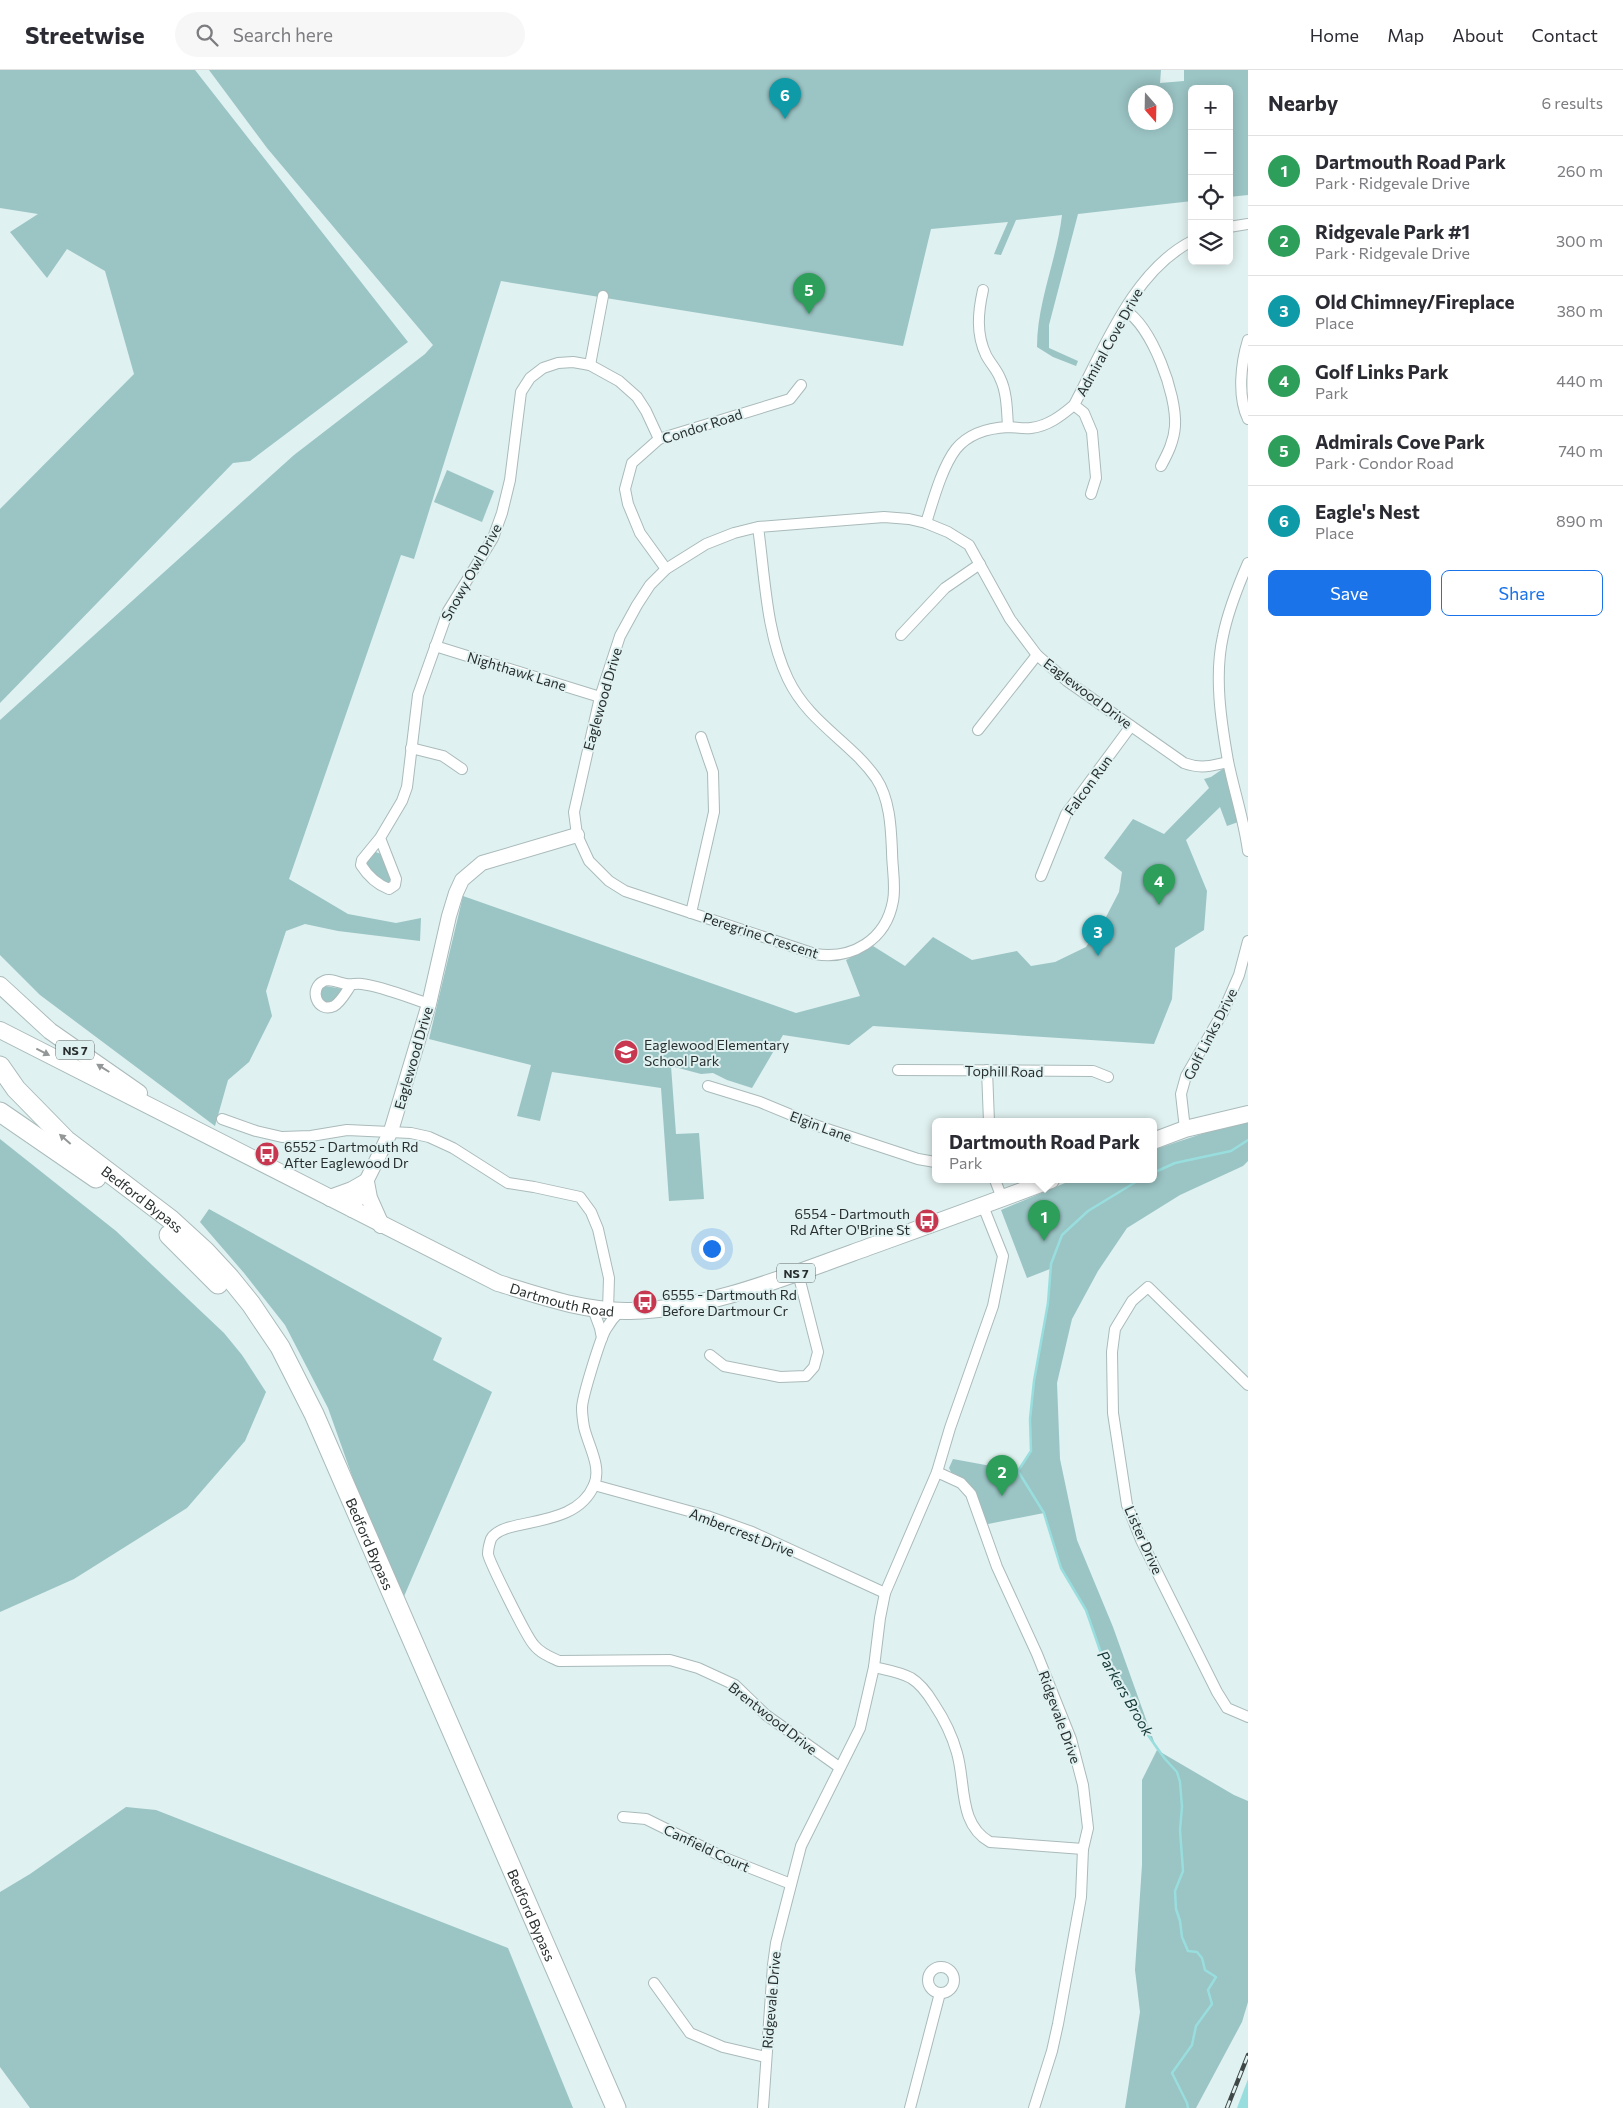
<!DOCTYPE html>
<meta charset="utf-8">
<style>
:root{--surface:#fff;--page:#f7f7f7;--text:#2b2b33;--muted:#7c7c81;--line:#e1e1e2;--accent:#1a73e8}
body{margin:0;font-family:Commissioner,sans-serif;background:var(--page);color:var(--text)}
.controls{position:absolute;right:15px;top:15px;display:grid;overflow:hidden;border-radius:8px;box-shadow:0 2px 12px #0003}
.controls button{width:45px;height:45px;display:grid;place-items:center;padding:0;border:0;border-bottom:1px solid var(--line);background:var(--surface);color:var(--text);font:25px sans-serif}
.compass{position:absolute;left:1128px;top:15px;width:45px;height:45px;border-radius:50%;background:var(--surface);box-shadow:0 2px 12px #0003;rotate:160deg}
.you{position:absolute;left:711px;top:1178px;width:18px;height:18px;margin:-12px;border:4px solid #fff;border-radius:50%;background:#1a73e8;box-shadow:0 0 0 8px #1a73e833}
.badge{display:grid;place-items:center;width:32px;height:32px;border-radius:50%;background:var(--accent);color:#fff;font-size:16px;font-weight:700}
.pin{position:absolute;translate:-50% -41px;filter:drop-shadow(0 1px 2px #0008)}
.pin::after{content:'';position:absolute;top:26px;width:18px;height:15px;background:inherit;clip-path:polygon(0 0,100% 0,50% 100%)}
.popup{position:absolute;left:932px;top:1048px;width:225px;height:65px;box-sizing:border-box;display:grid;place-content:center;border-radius:8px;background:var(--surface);filter:drop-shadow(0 1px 4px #0005);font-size:16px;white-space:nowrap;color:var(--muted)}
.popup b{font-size:19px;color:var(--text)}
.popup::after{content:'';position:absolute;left:50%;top:100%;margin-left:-10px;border:10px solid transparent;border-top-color:var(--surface)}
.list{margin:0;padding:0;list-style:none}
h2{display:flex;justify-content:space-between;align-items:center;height:65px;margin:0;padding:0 20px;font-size:21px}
h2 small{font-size:16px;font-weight:400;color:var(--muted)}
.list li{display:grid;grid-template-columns:32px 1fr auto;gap:15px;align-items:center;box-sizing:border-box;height:70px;padding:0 20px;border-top:1px solid var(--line)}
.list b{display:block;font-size:19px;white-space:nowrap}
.list p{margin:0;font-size:16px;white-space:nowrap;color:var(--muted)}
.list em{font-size:16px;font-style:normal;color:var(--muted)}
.actions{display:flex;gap:10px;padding:15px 20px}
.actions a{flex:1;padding:11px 0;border:1px solid var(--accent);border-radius:8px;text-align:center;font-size:18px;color:var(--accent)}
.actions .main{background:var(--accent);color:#fff}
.icon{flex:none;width:28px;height:28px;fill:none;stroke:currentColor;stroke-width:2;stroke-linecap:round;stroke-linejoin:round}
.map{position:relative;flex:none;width:1248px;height:2038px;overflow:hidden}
header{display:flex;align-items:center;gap:30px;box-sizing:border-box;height:70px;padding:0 25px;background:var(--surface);border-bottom:1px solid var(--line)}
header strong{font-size:24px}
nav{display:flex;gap:28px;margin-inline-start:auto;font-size:18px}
.search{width:350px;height:45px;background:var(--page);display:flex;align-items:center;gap:12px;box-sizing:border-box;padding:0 18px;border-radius:28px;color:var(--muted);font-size:19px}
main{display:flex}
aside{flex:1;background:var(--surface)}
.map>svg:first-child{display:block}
.green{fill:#9bc4c4;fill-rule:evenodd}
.water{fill:#99dede}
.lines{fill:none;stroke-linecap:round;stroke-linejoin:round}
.stream{stroke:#99dede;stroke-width:2.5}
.street-casing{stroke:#aababa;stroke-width:12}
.secondary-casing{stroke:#aababa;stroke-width:16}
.primary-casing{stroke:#aababa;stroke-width:18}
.highway-casing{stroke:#aababa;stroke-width:21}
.street{stroke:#fff;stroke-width:10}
.secondary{stroke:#fff;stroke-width:14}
.primary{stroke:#fff;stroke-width:16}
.highway{stroke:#fff;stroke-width:19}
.rail-casing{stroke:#404747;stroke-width:4.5}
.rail{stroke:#dff1f0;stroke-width:2.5;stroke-dasharray:8;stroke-linecap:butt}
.oneway{fill:#949797}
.labels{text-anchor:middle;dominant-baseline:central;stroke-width:4;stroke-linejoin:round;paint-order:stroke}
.shield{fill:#dff1f0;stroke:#606969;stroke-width:1}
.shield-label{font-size:12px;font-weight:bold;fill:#292f2f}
.street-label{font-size:14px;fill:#292f2f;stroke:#dff1f0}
.poi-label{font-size:14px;fill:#292f2f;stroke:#dff1f0;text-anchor:start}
.water-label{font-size:15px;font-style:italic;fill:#153838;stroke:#dff1f0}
</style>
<header>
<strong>Streetwise</strong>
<div class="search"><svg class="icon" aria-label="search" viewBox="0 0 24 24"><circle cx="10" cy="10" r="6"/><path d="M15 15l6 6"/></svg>Search here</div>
<nav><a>Home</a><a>Map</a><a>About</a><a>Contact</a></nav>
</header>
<main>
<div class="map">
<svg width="1248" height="2038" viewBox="0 0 1248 2038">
<rect width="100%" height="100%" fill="#dff1f0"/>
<g class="green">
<polygon points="0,0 195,0 408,272 250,391 233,393 0,633 0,439 134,304 105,201 67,179 47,208 10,162 38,144 0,138"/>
<path d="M209 0H1161L1160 13 1184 11V0H1248V125L1229 127V19H1192V131L1078 144 1049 255V278L1078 291 1076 296 1053 287 1037 277C1037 232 1057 189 1062 145L1016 150 1001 185 994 184 1008 152 931 159 903 276 501 211 414 489 401 485 289 809 348 844 396 853 421 848 420 871 338 861 305 854 286 861 266 921 272 946 249 992 228 1010 215 1056 40 925 0 885V650L294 385 425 284 433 275 267 78ZM1136 22H1166V52H1136Z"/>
<polygon points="447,400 494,421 482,452 434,432"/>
<polygon points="1227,696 1241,751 1227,756 1220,737 1186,770 1207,821 1204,860 1175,878 1172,929 1154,974 873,956 849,975 783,965 752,1018 727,1010 713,1003 701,1004 671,996 676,1064 699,1063 704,1129 669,1131 661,1018 552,1002 540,1051 517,1046 531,995 429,969 463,826 796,943 860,926 846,890 873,876 905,896 933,867 972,890 1017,881 1031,896 1055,892 1086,877 1106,847 1119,822 1122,802 1104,788 1133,749 1164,764 1209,718 1204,709 1211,707"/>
<polygon points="373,781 381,784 393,809 386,815 363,795"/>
<polygon points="325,916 343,919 333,931 326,933 319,929 320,920"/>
<polygon points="1241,1051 1248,1051 1248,1091 1243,1096 1180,1125 1127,1158 1098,1201 1072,1249 1057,1313 1060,1389 1077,1470 1113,1557 1157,1680 1234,1725 1248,1731 1248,1932 1242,1952 1196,2038 1125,2038 1140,1942 1135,1900 1142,1795 1142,1710 1157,1680 1145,1661 1134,1633 1120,1608 1101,1583 1086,1540 1061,1498 1044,1443 983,1455 964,1409 951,1402 949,1398 953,1389 1018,1401 1031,1381 1030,1349 1033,1316 1048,1233 1050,1199 1027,1208 1001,1140 1072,1110 1153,1110 1153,1080"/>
<polygon points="0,1069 116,1161 224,1263 242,1285 266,1322 245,1371 187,1438 74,1509 0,1542"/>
<polygon points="209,1139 442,1268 433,1290 492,1322 399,1538 328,1338 285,1255 244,1203 200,1152"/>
<polygon points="126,1737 156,1740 508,1878 573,2038 30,2038 0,1997 0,1822 30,1804"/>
</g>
<polygon class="water" points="1248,2009 1248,2038 1237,2038"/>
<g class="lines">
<g class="stream">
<polyline points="1153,1103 1175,1093 1231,1081 1248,1070"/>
<polyline points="1139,1110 1088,1141 1062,1165 1051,1194 1048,1233 1034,1311 1030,1349 1031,1381 1018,1401 1044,1443 1061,1498 1086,1540 1101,1583 1120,1608 1134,1633 1145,1661 1165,1689 1177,1702 1180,1712 1182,1737 1180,1760 1183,1801 1175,1821 1176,1839 1180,1851 1182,1867 1188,1881 1197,1882 1202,1888 1205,1900 1216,1907 1208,1920 1212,1934 1196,1956 1192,1975 1172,2003 1187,2033 1188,2038"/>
</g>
<defs>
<g id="street">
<polyline points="1229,157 1248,154"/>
<path d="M983 220C978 242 976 264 986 285 990 293 997 300 1000 308 1007 322 1007 341 1008 357"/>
<path d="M1125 240C1152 257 1177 324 1175 356 1174 371 1168 383 1161 396"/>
<path d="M1248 270C1241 293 1237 326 1248 349"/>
<polyline points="590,295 603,226"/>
<polyline points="1074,335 1084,343 1092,362 1096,408 1091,424"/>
<path d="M926 453C933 431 942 397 956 379 969 363 988 358 1008 357 1015 357 1023 359 1031 358 1048 356 1061 346 1074 335 1104 279 1133 201 1192 171"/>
<path d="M758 457C765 507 766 563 788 609 809 653 850 671 876 708 890 729 891 758 892 781 892 797 896 816 893 831 886 870 852 890 815 884L625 821 609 811 589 791 577 765 574 742 600 627 620 566 637 535 650 515 666 499 706 474 734 463 758 457 884 447 909 449 926 453 948 462 969 475 1010 549 1037 585 1067 611 1184 693C1200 699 1212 696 1228 692"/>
<path d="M1248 493C1238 516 1228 541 1223 566 1214 606 1221 651 1228 691 1234 721 1244 750 1248 781"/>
<polyline points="666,499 640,463 628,434 625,419 632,393 659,369 790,329 801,315"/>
<polyline points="901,565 945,518 980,494"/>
<polyline points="435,576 600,627"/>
<polyline points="978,660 1037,585"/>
<polyline points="411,678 443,686 462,699"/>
<path d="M380 768 396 809 395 815 389 819C376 814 368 806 361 795L362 790 380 768 402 731 407 717 418 625 448 541 493 468 502 443 510 410 521 322 530 308 543 298 558 293 573 292 590 295 619 311 637 327 646 341 659 369"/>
<polyline points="1041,806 1066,744 1131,656"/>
<polyline points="691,843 714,742 713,702 701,667"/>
<path d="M351 915C346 922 341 932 334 936 317 944 308 918 324 911 331 908 339 913 346 914 352 915 356 913 362 914 384 917 407 927 429 934"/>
<polyline points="898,1000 1093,1001 1108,1007"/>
<polyline points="987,1000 989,1052"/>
<polyline points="708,1016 760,1032 818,1056 918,1089 935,1092"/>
<polyline points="222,1049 256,1061 282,1067 311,1066 347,1060 411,1063 429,1067 453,1078 508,1113 534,1117 580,1127 591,1142 598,1159 609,1208 608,1240"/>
<polyline points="1185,1059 1181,1024 1186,1006 1223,942 1239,905 1248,871"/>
<polyline points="995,1110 1002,1128"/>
<polyline points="593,1239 600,1258 602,1268"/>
<path d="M620 1241C615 1246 610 1252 606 1259 600 1269 582 1328 582 1338 582 1344 583 1351 584 1357 588 1375 602 1397 594 1415 575 1461 503 1446 491 1469 490 1472 488 1481 488 1484 489 1491 527 1568 534 1575 540 1583 550 1587 559 1591L670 1590 698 1598 735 1615 766 1645 839 1697"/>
<polyline points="710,1285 724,1296 780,1307 806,1306 814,1297 818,1282 798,1203"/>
<polyline points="1248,1315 1148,1217 1132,1231 1115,1259 1112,1282 1113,1343 1127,1435 1141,1470 1217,1622 1227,1638 1248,1647"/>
<polyline points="937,1402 961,1413 971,1424 997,1497 1037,1584 1071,1669 1083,1715 1088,1758 1083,1779 1081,1827 1058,1954 1052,1981 1034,2038"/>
<polyline points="594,1415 707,1446 752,1462 885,1523"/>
<path d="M874 1597C887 1600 900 1602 911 1608 921 1614 928 1624 934 1634 944 1649 952 1665 957 1683 966 1714 958 1754 990 1772L1083 1779"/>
<polyline points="623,1747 646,1749 725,1788 791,1814"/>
<circle cx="941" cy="1910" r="13"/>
<polyline points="654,1913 690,1963 723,1977 765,1987"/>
<polyline points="763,2038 773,1895 776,1873 801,1776 860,1658 874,1597 880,1548 885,1523 937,1402 950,1358 993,1236 1003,1186 983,1136"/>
<polyline points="910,2038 940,1923"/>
</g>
<polyline id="secondary" points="352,1140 391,1061 429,934 449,846 456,823 462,810 482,793 577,765"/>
<g id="primary">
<polyline points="0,915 50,961 139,1023"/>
<path id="s1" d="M0 960 498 1213C541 1226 585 1242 630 1241 708 1239 780 1209 852 1183 918 1159 985 1135 1051 1110"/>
<polyline points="1153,1071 1185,1059 1248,1044"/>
<polyline points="330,1128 352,1120 366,1112 369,1128 381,1155"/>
</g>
<g id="highway">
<path id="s2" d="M0 996 16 1019 66 1070 170 1149 205 1181 230 1208 251 1234 280 1277 314 1344 616 2038"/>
<polyline points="0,1042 96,1108"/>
<polyline points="169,1165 218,1214"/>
</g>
</defs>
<use href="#street" class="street-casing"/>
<use href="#secondary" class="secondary-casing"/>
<use href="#primary" class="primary-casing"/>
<use href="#highway" class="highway-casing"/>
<use href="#street" class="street"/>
<use href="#secondary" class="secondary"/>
<use href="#primary" class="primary"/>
<use href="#highway" class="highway"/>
<defs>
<polyline id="rail" points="1227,2038 1248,1985"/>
</defs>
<use href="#rail" class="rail-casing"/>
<use href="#rail" class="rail"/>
</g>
<defs><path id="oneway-solid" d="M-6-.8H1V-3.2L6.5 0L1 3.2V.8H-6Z" transform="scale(1.25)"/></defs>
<g class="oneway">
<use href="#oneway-solid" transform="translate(43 982) rotate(27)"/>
<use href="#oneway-solid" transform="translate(103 998) rotate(-148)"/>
<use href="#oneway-solid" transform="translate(65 1069) rotate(-139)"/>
</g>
<defs>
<symbol id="school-disc" viewBox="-11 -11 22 22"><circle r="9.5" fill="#c73750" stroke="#dff1f0"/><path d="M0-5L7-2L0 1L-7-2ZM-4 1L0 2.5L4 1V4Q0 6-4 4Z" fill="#fff"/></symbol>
<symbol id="bus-disc" viewBox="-11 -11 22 22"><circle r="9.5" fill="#c73750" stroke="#dff1f0"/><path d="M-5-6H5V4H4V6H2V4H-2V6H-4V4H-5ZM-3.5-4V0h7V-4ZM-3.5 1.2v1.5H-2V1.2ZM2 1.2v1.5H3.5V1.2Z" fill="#fff"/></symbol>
</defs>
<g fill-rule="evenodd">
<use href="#school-disc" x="612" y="968" width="28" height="28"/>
<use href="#bus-disc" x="253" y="1070" width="28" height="28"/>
<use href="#bus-disc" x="913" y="1137" width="28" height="28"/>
<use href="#bus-disc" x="631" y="1218" width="28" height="28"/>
</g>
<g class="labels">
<g class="shield">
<rect x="56" y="970.5" width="38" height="19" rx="4"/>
<rect x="777" y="1193.5" width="38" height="19" rx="4"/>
</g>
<g class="shield-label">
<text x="75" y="980">NS 7</text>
<text x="796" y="1203">NS 7</text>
</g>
<g class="street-label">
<text transform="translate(1109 272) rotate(-61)">Admiral Cove Drive</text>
<text transform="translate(702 356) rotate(-18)">Condor Road</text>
<text transform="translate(471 502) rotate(-61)">Snowy Owl Drive</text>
<text transform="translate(517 601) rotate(17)">Nighthawk Lane</text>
<text transform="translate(1088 623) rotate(37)">Eaglewood Drive</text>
<text transform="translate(602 629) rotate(-74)">Eaglewood Drive</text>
<text transform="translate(1088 715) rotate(-54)">Falcon Run</text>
<text transform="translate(761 865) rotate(18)">Peregrine Crescent</text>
<text transform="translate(1210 964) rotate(-63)">Golf Links Drive</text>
<text transform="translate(413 988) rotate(-74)">Eaglewood Drive</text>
<text transform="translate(1004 1001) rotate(1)">Tophill Road</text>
<text transform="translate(821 1056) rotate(20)">Elgin Lane</text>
<text stroke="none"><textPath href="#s2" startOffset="196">Bedford Bypass</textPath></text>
<text stroke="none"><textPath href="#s1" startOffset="625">Dartmouth Road</textPath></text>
<text transform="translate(742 1462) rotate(21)">Ambercrest Drive</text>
<text transform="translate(1144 1470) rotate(66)">Lister Drive</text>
<text stroke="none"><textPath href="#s2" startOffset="616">Bedford Bypass</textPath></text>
<text transform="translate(1060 1647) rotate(70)">Ridgevale Drive</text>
<text transform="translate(773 1648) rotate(38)">Brentwood Drive</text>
<text transform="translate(707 1778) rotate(25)">Canfield Court</text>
<text stroke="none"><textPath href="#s2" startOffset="1021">Bedford Bypass</textPath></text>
<text transform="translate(771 1930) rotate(-85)">Ridgevale Drive</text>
</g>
<g class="poi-label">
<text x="644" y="974">Eaglewood Elementary<tspan x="644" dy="16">School Park</tspan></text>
<text x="284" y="1076">6552 - Dartmouth Rd<tspan x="284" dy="16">After Eaglewood Dr</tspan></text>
<text x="910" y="1143" text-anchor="end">6554 - Dartmouth<tspan x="910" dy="16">Rd After O'Brine St</tspan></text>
<text x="662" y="1224">6555 - Dartmouth Rd<tspan x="662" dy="16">Before Dartmour Cr</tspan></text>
</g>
<g class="water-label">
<text transform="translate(1126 1623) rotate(60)">Parkers Brook</text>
</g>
</g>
</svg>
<div class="controls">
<button>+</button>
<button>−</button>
<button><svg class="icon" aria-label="locate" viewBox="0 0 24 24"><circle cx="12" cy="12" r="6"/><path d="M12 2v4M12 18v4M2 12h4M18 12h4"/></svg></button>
<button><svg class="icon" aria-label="layers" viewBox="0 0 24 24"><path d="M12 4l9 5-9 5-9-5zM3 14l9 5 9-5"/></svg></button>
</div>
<svg class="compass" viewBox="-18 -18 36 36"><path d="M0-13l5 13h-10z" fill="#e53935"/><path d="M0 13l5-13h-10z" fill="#7c7c81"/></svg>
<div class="you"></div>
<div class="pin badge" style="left:1044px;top:1171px;background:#2e9e5b">1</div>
<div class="popup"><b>Dartmouth Road Park</b>Park</div>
<div class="pin badge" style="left:1002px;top:1426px;background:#2e9e5b">2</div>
<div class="pin badge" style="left:1098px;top:886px;background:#0f9aa8">3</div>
<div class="pin badge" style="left:1159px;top:835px;background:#2e9e5b">4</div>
<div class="pin badge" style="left:809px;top:244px;background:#2e9e5b">5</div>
<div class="pin badge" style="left:785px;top:49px;background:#0f9aa8">6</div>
</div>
<aside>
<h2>Nearby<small>6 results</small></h2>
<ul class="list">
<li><span class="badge" style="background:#2e9e5b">1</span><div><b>Dartmouth Road Park</b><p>Park · Ridgevale Drive</p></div><em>260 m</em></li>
<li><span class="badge" style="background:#2e9e5b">2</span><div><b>Ridgevale Park #1</b><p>Park · Ridgevale Drive</p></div><em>300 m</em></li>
<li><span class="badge" style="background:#0f9aa8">3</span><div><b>Old Chimney/Fireplace</b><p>Place</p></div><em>380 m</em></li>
<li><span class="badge" style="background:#2e9e5b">4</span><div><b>Golf Links Park</b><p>Park</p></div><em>440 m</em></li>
<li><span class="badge" style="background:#2e9e5b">5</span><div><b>Admirals Cove Park</b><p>Park · Condor Road</p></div><em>740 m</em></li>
<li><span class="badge" style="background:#0f9aa8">6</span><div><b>Eagle's Nest</b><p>Place</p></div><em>890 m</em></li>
</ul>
<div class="actions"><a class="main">Save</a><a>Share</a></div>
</aside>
</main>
